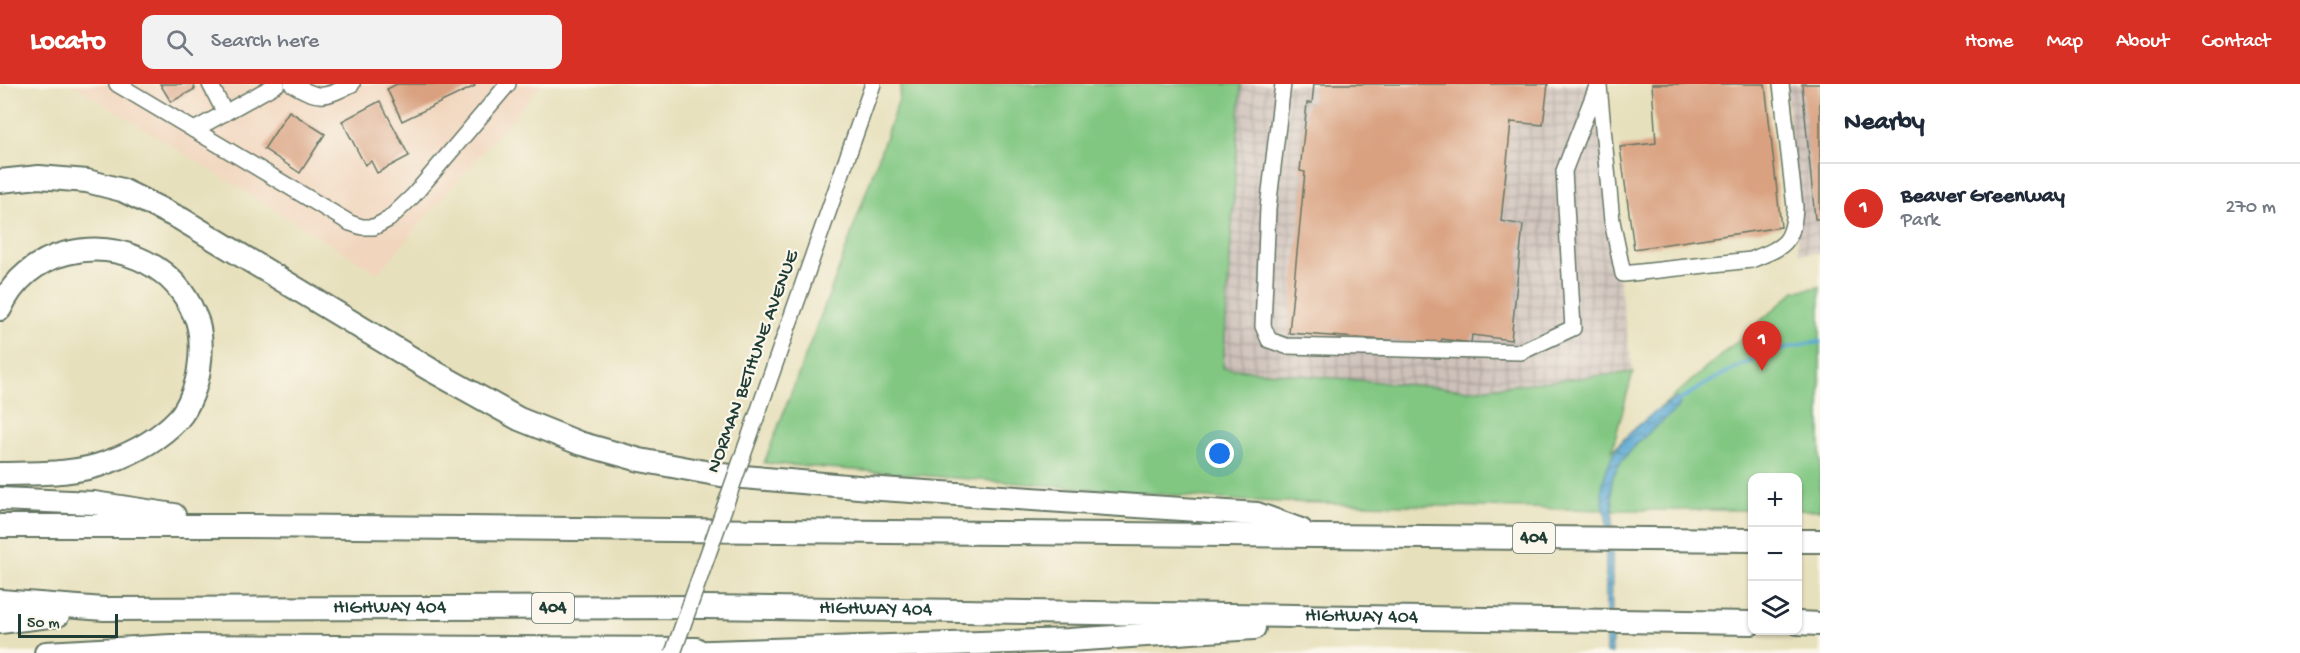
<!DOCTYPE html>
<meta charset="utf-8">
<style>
:root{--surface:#fff;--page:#f2f2f3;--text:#1f2937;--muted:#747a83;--line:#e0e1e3;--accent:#d93025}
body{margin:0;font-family:"Gochi Hand",sans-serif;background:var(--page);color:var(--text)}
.controls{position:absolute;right:18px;bottom:18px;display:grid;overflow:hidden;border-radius:12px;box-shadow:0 2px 4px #0004}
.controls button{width:54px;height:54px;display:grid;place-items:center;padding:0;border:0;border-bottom:2px solid var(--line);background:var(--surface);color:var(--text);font:30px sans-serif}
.scale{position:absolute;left:18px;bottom:15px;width:100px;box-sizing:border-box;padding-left:6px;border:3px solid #1f3d34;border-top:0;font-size:16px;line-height:21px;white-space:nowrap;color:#1f3d34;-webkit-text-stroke:4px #fbf7ec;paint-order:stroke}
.you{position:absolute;left:1220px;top:370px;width:21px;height:21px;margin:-15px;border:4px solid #fff;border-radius:50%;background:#1a73e8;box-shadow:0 0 0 9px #1a73e833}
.badge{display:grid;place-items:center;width:39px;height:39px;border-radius:50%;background:var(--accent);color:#fff;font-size:20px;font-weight:700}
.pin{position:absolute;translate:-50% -50px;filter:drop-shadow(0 2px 3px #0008)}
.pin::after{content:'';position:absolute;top:32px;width:21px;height:18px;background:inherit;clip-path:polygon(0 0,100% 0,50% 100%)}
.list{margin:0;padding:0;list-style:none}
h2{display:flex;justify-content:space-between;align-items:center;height:78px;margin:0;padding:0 24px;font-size:26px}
h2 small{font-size:20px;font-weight:400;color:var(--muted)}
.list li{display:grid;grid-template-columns:39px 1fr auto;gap:18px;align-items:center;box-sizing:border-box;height:90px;padding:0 24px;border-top:2px solid var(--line)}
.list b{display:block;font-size:22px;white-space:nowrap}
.list p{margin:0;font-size:20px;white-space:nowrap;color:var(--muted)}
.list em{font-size:20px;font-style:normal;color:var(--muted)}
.icon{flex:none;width:33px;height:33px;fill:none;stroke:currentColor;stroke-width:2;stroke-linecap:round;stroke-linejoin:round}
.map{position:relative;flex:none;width:1820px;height:569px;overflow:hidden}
header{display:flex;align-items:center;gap:36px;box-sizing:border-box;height:84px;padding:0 30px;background:var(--accent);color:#fff}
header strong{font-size:28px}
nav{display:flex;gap:33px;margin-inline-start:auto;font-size:21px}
.search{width:420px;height:54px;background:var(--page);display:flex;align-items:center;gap:15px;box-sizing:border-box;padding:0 21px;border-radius:12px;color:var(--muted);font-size:22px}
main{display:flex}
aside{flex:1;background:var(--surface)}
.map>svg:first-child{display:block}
.built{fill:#f1d5bd}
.industrial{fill:url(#industrial-grid)}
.green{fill:#81c782;stroke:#50825b;stroke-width:1.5}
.water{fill:url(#water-waves);stroke:#3c7284;stroke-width:1.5}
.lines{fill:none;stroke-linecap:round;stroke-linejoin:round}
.stream{stroke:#5aa8d3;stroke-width:4}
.building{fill:#d9a180}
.minor-casing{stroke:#657664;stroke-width:18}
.highway-casing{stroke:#657664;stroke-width:26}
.minor{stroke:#fff;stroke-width:15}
.highway{stroke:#fff;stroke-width:22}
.minor-bridge-casing{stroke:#657664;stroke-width:18;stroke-linecap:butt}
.minor-bridge{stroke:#fff;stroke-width:15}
.labels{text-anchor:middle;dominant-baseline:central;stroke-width:4.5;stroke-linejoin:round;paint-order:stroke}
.shield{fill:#fbf7ec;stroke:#61756b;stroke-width:1.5}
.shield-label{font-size:18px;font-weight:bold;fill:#1f3d34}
.street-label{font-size:20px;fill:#1f3d34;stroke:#fbf7ec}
</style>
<header>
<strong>Locato</strong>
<div class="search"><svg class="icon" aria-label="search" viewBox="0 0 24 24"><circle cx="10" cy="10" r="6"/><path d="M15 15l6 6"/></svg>Search here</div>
<nav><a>Home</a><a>Map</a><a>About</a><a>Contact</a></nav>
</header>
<main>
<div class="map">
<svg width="1820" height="569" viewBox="0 0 1820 569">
<defs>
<pattern id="industrial-grid" width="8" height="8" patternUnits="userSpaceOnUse" patternTransform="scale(1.5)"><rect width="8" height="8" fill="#cec1ba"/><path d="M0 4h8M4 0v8" fill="none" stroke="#a79e98"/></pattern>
<pattern id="water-waves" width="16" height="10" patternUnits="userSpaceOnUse" patternTransform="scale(1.5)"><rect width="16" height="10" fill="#5aa8d3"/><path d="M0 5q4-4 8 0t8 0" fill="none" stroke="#4a8aac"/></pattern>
</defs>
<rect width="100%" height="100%" fill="#fbf7ec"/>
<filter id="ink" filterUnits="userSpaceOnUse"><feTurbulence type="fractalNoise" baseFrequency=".0167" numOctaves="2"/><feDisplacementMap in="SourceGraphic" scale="12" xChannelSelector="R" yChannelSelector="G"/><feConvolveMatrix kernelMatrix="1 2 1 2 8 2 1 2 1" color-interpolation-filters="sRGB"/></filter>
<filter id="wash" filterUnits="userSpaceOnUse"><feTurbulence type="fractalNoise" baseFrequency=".008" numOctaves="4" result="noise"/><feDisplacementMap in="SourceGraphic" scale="24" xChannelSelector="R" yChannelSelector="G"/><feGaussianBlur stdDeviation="1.35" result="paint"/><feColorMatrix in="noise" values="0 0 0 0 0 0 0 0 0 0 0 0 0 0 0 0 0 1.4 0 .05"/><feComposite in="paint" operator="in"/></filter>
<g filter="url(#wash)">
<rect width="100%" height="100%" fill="#e7e0bc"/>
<polygon class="built" points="72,0 541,0 378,189"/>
<g class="industrial">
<polygon points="1241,0 1601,0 1613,159 1633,288 1469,306 1222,284"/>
<polygon points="1786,0 1820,0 1820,169 1799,169"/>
</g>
<polygon class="green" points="901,0 1241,0 1223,284 1469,306 1633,288 1612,366 1795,207 1820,203 1820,426 1798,426 1798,394 1752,394 1752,426 1607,426 1246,417 764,379 840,182 899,15"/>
<path class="water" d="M1678 314 1680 316 1679 323C1657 343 1627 363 1614 390 1609 402 1613 414 1613 426 1612 473 1611 519 1612 566V569H1606C1606 528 1605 487 1607 446 1608 432 1601 419 1602 405 1603 394 1608 381 1613 370 1622 352 1660 322 1678 314Z"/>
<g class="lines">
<path class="stream" d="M1680 316C1722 288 1770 263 1820 258"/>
</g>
<g id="blocks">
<g class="building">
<polygon points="160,0 193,0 195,5 171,18"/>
<polygon points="397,0 473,0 475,2 402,37 387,5"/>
<polygon points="1314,0 1548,0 1543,41 1511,38 1501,137 1523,141 1511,256 1472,251 1471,259 1442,255 1440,260 1289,249 1305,88 1300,87 1307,19 1312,19"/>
<polygon points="1652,0 1765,0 1781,143 1634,165 1620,63 1656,59"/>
<polygon points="1802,0 1820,0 1820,135 1815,135"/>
<polygon points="380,17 409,72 377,89 371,77 365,81 342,37"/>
<polygon points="289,27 325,50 300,89 264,65"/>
</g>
</g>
</g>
<g filter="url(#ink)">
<use href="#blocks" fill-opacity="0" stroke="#657664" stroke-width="1.5"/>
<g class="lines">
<defs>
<g id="minor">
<polyline points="117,0 350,139 362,143 374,143 389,135 413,112 508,0"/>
<polyline points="210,0 225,29"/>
<path d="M292 0C320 16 324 14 352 0"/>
<polyline points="1283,0 1268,124 1263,242 1269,256 1286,262 1521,268 1573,244 1564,87 1598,0"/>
<path d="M1599 2 1612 137 1623 190 1751 176C1784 163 1793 160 1795 123L1781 0"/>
<polyline points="194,46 277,0"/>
<polyline points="755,337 873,0"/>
</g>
<g id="highway">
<polyline points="0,97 39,93 87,97 122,106 181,135 431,286 519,335 579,359 640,376 721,391 881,405 1257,430 1301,446"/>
<path d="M0 225C13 196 37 176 67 169 116 157 168 178 191 223 193 229 197 234 198 240 202 255 201 271 199 285 197 301 189 323 178 335 160 354 133 369 108 378 74 391 36 389 0 390"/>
<polyline points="0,415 94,419 174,431"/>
<polyline points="0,442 246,442 1752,456"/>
<polyline points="1798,457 1820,457"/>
<path id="s1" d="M0 517 104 525 706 523 1752 539"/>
<polyline points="0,538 58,531"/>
<polyline points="1798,539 1820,540"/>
<polyline points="46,569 171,562 696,565"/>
<polyline points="681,569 1069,556 1254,544"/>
</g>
</defs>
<use href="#minor" class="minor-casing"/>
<use href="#highway" class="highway-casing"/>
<use href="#minor" class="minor"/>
<use href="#highway" class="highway"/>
<defs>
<polyline id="minor-bridge" points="673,569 755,337"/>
</defs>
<use href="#minor-bridge" class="minor-bridge-casing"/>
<use href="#minor-bridge" class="minor-bridge"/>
</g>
</g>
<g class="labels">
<g class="shield">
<rect x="1513" y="439" width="42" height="30" rx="4.5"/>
<rect x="532" y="509" width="42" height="30" rx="4.5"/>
</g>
<g class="shield-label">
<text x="1534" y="454">404</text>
<text x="553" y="524">404</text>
</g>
<g class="street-label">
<text transform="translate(754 278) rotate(-70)">NORMAN BETHUNE AVENUE</text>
<text stroke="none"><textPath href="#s1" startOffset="390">HIGHWAY 404</textPath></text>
<text stroke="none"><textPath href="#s1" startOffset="876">HIGHWAY 404</textPath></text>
<text stroke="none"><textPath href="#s1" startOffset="1362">HIGHWAY 404</textPath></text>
</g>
</g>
</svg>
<div class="controls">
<button>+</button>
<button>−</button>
<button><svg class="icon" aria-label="layers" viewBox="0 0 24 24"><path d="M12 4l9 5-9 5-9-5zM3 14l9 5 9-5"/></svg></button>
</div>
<div class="scale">50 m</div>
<div class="you"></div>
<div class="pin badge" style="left:1762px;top:287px">1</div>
</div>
<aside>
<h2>Nearby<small></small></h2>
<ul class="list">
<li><span class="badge">1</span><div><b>Beaver Greenway</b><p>Park</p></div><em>270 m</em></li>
</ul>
</aside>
</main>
